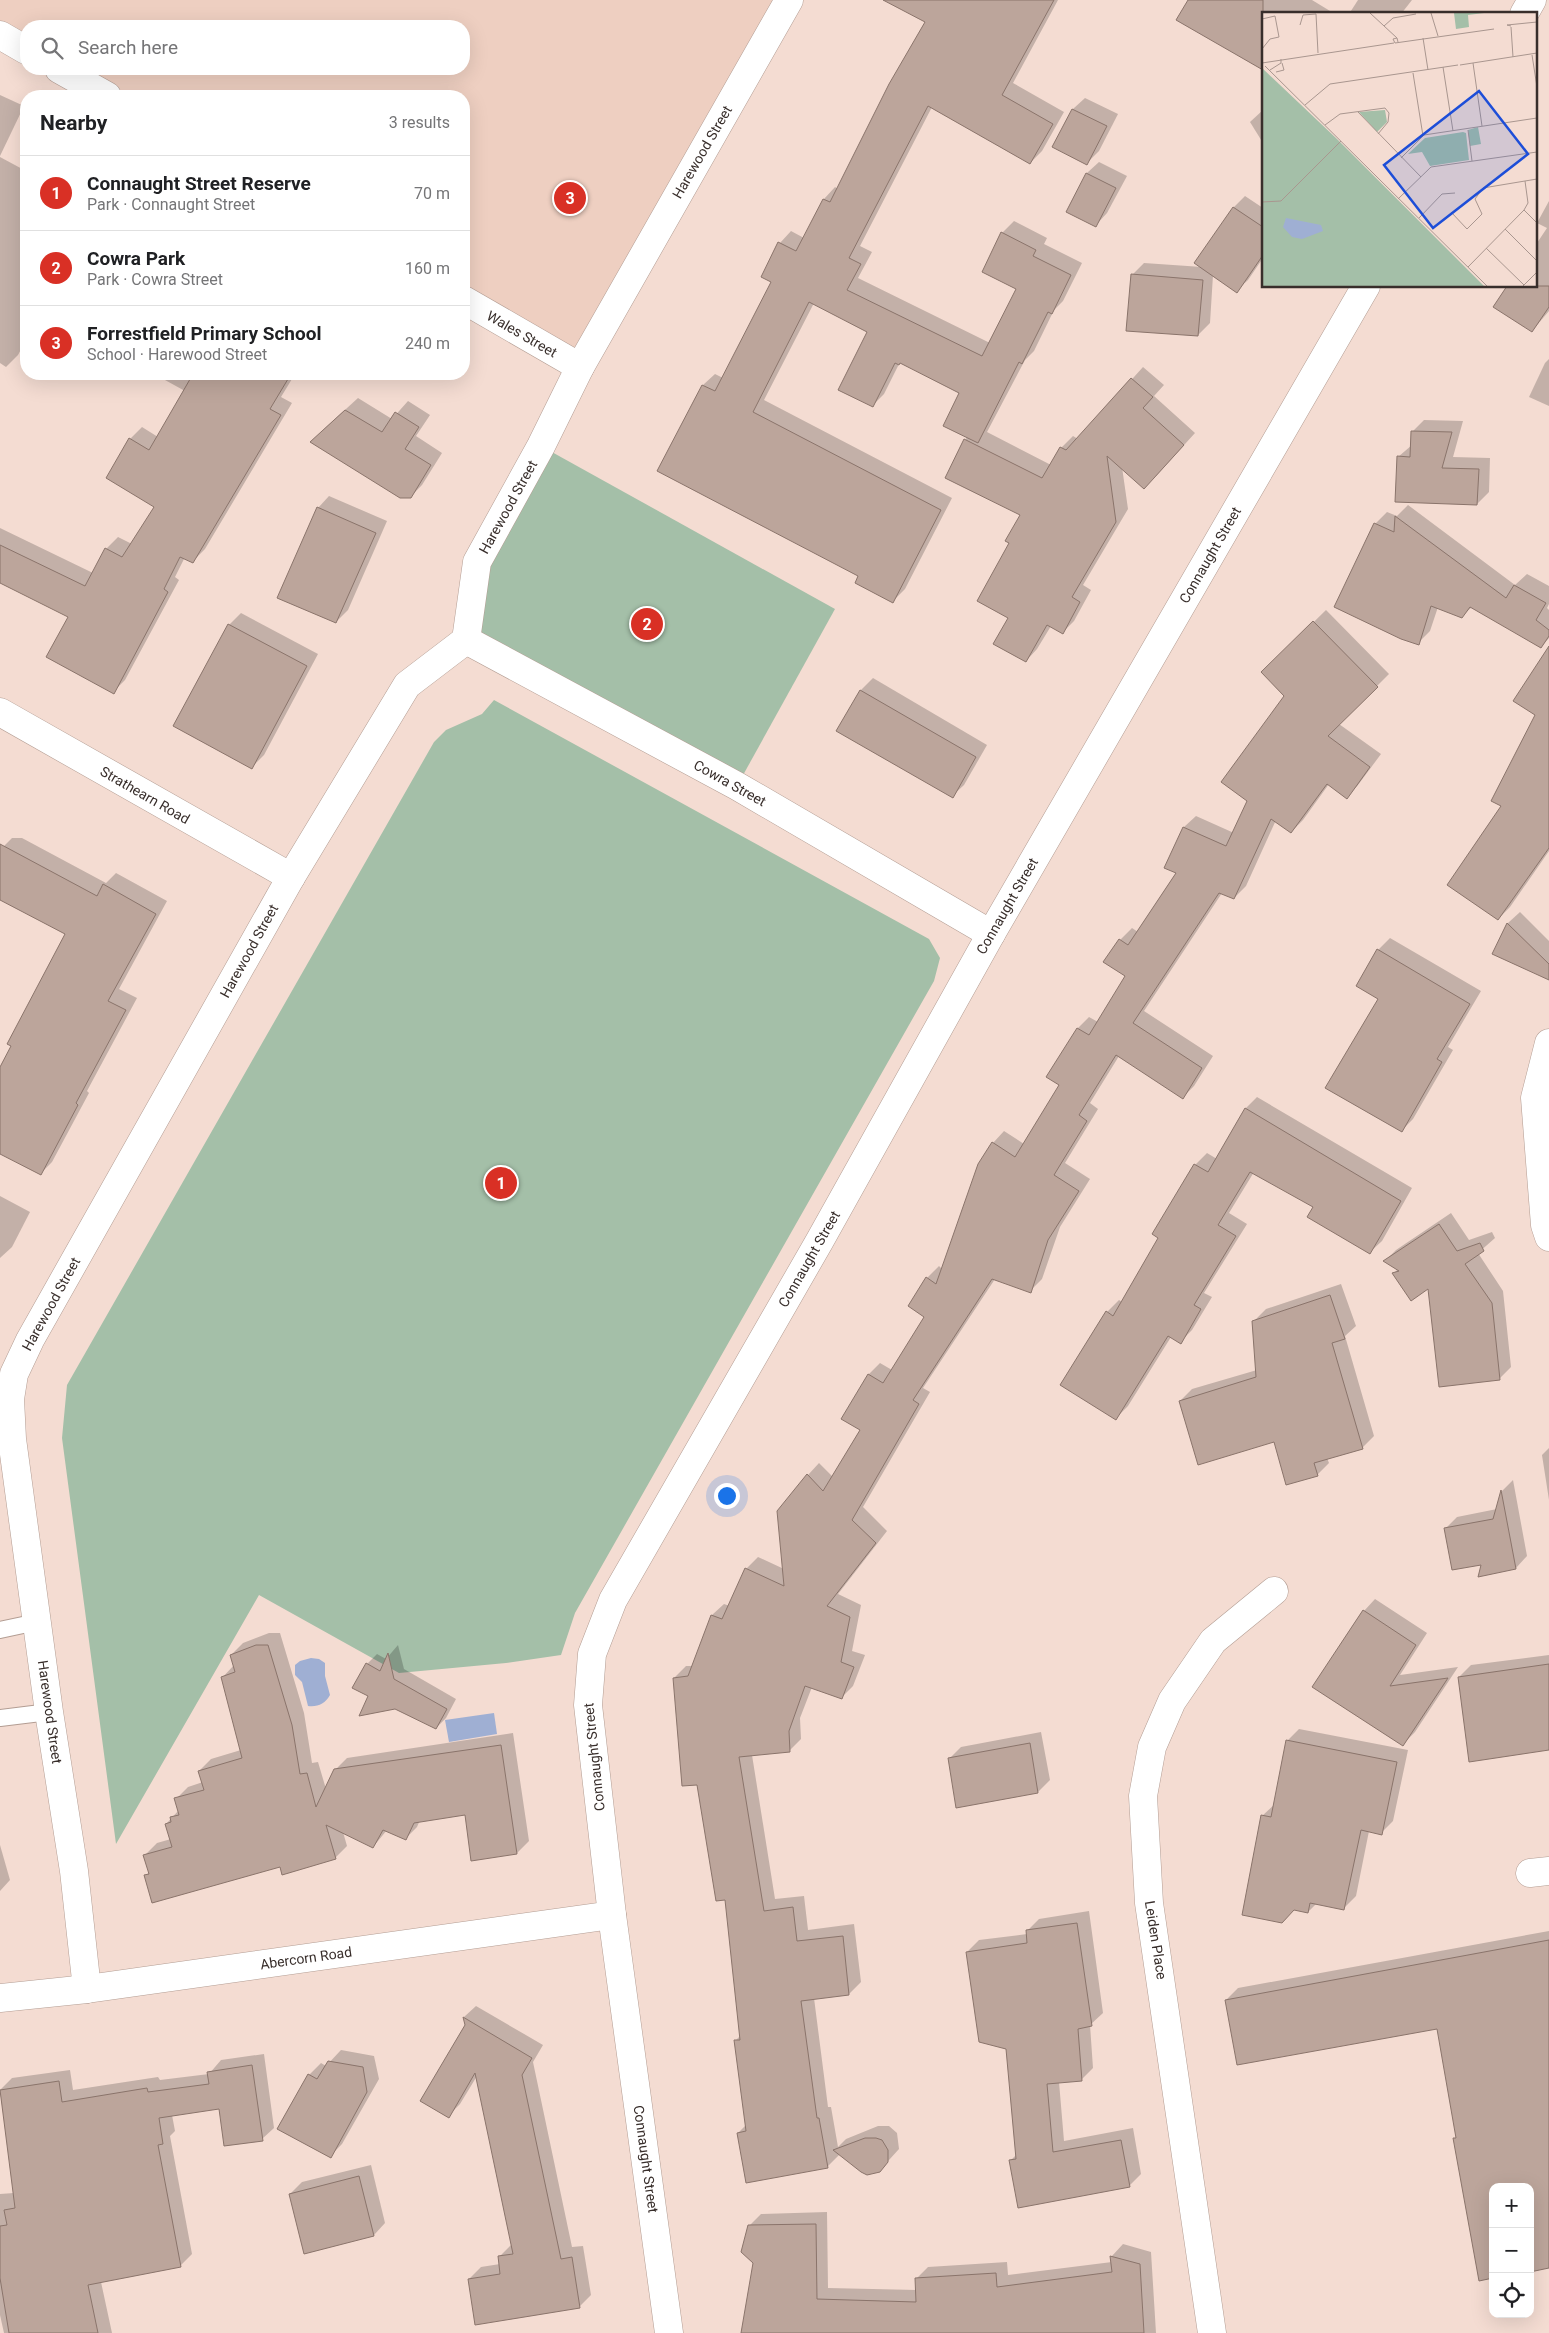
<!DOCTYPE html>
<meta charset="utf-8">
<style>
:root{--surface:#fff;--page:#f2f2f2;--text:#202124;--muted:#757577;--line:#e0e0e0;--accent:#d93025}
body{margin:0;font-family:Roboto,sans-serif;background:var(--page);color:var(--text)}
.controls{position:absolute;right:15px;bottom:15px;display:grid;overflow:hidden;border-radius:10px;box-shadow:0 5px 20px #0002}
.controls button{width:45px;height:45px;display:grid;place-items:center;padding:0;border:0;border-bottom:1px solid var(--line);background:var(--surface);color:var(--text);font:25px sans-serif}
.you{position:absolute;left:726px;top:1495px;width:18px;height:18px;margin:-12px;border:4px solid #fff;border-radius:50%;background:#1a73e8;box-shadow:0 0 0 8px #1a73e833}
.badge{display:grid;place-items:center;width:32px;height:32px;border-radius:50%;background:var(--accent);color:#fff;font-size:16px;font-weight:700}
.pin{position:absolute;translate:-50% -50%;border:2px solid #fff;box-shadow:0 1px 5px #0006}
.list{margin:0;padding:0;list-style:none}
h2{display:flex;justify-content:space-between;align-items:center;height:65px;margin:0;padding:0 20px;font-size:21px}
h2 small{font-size:16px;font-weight:400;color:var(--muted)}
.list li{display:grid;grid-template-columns:32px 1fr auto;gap:15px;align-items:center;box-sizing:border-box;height:75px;padding:0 20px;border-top:1px solid var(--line)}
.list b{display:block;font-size:19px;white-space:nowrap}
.list p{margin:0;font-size:16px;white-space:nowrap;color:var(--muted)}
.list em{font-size:16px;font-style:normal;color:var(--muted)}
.icon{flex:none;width:28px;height:28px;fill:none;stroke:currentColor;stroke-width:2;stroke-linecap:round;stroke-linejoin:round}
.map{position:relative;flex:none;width:1549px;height:2333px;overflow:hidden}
.search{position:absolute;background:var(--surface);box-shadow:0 5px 20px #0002;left:20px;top:20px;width:450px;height:55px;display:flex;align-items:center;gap:12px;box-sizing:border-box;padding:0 18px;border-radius:20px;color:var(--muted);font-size:19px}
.panel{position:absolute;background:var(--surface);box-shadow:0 5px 20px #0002;left:20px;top:90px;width:450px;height:290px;border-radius:20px}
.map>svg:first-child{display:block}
.built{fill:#eecfc1}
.green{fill:#a4bfa8}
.water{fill:#9fafd3}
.shadow{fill:#0003}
.building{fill:#bca59b;stroke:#8a746b}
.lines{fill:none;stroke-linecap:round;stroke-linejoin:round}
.lane-casing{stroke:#b39d93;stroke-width:18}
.street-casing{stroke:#b39d93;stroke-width:29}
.lane{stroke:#fff;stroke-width:16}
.street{stroke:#fff;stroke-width:28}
.labels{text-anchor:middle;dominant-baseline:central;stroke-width:5;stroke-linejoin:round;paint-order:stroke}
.street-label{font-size:14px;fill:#382e2b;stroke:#fff}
.inset-road{fill:none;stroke:#a9968f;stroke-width:1}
.view{fill:#1d4ed8;fill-opacity:0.15;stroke:#1d4ed8;stroke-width:2.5}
.inset-edge{fill:none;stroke:#382e2b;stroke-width:2.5}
</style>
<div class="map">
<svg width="1549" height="2333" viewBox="0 0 1549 2333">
<rect width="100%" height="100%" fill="#f4dcd2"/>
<polygon class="built" points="0,0 789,0 580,367 464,300 464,96 113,96 65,69 464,69 464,26 26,26 26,46 0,31"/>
<g class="green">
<polygon points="541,446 835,609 737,786 466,640 477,562"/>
<polygon points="494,700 929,939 940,958 934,981 575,1613 561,1655 506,1663 399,1673 259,1595 116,1844 62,1438 67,1385 434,742 446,730 482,714"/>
</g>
<g class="water">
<path d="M311 1658 319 1659 325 1663V1676L330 1695C325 1704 318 1707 308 1706L302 1682 295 1675V1665L300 1661Z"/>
<polygon points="494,1713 497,1734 449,1742 445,1720"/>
</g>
<g class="shadow">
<polygon points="886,0 1058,0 1013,83 1064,112 1042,151 1030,163 932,107 860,246 872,252 858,278 990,343 1018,288 1002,233 1014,221 1047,238 1044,244 1082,263 1063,301 1054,310 1034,351 1025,360 987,432 1051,465 1061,448 1073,436 1078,439 1143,367 1164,385 1154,396 1195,433 1156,476 1122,467 1128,509 1083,585 1091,590 1074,621 1063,632 1051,626 1037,649 1026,661 1009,617 1011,543 1022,515 946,477 967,437 961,393 900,362 884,394 872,406 869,331 814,303 764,400 952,498 905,589 893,601 860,576 703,385 715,374 723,378 773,282 780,243 791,231 804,238 824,199 835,187 838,189 927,22"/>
<polygon points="1190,0 1312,0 1335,14 1263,14"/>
<polygon points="1358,0 1412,0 1401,14 1349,14"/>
<polygon points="0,95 24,106 0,156"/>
<polygon points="1085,98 1118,114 1099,151 1087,163 1054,147 1073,109"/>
<polygon points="1263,110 1263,143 1250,122"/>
<polygon points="0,157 26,171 26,340 18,355 6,367 0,363"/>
<polygon points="1099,162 1127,176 1107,213 1096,225 1087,173"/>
<polygon points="1245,196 1263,208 1263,258 1248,280 1236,291 1213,275 1210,323 1198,335 1132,275 1144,263 1202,267 1195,263 1234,207"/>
<polygon points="1549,201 1549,311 1532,331 1535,286 1535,246 1547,228 1537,223"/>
<polygon points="1549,359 1549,406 1529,397 1545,363"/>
<polygon points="154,374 295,374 281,397 292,403 205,549 193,561 185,557 175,577 179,580 125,680 113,692 70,616 0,582 0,528 93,573 106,549 118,537 132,544 155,506 130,439 142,427 158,437 185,391"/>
<polygon points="358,398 392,419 408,401 430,415 416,436 442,453 422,485 410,497 323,430"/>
<polygon points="1424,420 1463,421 1453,457 1490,458 1489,492 1477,504 1398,457 1412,445 1412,432"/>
<polygon points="329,496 387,521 348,610 336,622 318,508"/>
<polygon points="1408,505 1515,585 1527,574 1549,586 1549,604 1547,608 1549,610 1549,638 1541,647 1472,607 1462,616 1438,607 1430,631 1418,643 1375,524 1387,512 1397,516"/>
<polygon points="1326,610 1389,674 1339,724 1381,754 1358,785 1347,797 1329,784 1303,820 1291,832 1276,820 1246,886 1234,898 1222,893 1144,1011 1213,1056 1194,1086 1183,1097 1119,1056 1090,1103 1098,1109 1065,1163 1090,1179 1060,1227 1042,1279 1030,1291 995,1279 923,1388 930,1392 863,1507 887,1531 838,1594 861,1605 852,1651 865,1655 853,1686 841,1698 812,1687 800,1718 801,1739 789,1751 752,1755 775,1899 804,1896 808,1930 854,1924 861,1982 849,1994 814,1998 828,2107 831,2107 838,2147 846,2139 878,2126 889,2126 897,2133 899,2149 879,2171 840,2154 827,2167 738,2133 746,2125 735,2041 741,2035 726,1899 674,1678 686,1666 693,1666 712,1615 724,1604 730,1606 746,1569 758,1557 784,1569 808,1475 819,1463 833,1477 861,1429 868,1375 880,1363 892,1370 926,1316 927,1278 939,1266 942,1269 993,1143 1004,1131 1024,1144 1061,1085 1078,1028 1089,1017 1098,1022 1127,976 1120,940 1132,928 1138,932 1177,872 1166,867 1184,827 1196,816 1234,833 1248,800 1286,695 1263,672"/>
<polygon points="241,613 318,654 264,755 252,767 229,625"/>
<polygon points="1549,653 1549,851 1510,907 1498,919 1503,806 1536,715"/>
<polygon points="873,678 987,745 964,785 952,796 838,730 861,690"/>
<polygon points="12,838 22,838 106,883 116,873 167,901 119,989 137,998 87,1091 89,1093 52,1162 40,1174 0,1152 0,1070 67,933 0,898 0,850"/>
<polygon points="1520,912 1549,941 1549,978 1494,954 1508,923"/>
<polygon points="1390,938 1481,991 1448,1047 1453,1050 1413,1119 1401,1131 1379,998 1378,950"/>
<polygon points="1257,1097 1412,1188 1382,1241 1370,1252 1315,1207 1254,1172 1229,1213 1247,1224 1204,1293 1212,1297 1192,1330 1180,1342 1171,1337 1128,1406 1116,1418 1107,1312 1119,1300 1122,1302 1160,1237 1154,1234 1195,1165 1207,1153 1217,1159 1246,1108"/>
<polygon points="0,1196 30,1212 12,1247 0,1258"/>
<polygon points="1451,1213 1469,1240 1492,1232 1495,1238 1478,1253 1503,1291 1511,1367 1499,1379 1429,1287 1394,1273 1398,1269 1385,1261 1396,1250"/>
<polygon points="1341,1284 1356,1326 1345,1336 1374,1436 1362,1448 1327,1458 1329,1463 1317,1475 1275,1441 1180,1401 1192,1389 1257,1370 1254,1321 1266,1309"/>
<polygon points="1549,1448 1549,1500 1542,1455"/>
<polygon points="1513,1480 1527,1556 1516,1568 1483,1563 1445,1529 1457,1517 1497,1509 1502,1491"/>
<polygon points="1375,1599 1427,1633 1400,1675 1458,1667 1415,1732 1403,1744 1364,1611"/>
<polygon points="269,1633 280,1633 304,1713 312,1763 318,1762 326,1789 335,1770 347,1758 513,1733 529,1841 517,1853 466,1813 420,1820 417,1827 405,1839 387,1830 373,1847 343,1832 347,1846 335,1858 281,1866 145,1876 150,1872 145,1855 157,1843 171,1839 166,1824 179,1810 176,1799 188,1787 203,1782 199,1771 211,1759 241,1750 222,1678 234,1665 231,1655 243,1643"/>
<polygon points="398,1645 404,1669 456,1699 446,1718 436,1728 370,1695 367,1664 377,1654 386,1659"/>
<polygon points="1549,1655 1549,1749 1459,1677 1471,1665"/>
<polygon points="1299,1729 1408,1750 1393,1821 1381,1833 1369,1831 1356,1896 1344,1908 1317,1903 1308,1912 1262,1816 1275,1804 1287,1741"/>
<polygon points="1041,1732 1050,1780 1038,1792 949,1759 961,1747"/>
<polygon points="0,1845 10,1880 0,1891"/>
<polygon points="1089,1911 1103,2013 1090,2025 1093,2068 1081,2080 1059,2082 1064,2141 1133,2128 1141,2174 1129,2186 1010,2161 1016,2155 1007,2048 967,1952 979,1940 1027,1934 1027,1931 1039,1919"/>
<polygon points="1549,1931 1549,2267 1530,2187 1455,2139 1457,2136 1438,2027 1226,2000 1238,1988"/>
<polygon points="476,2006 543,2045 533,2062 572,2247 583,2246 591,2295 579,2307 469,2279 481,2267 500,2264 499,2257 512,2244 477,2076 460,2104 448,2116 466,2025 464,2017"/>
<polygon points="341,2050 374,2056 379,2079 342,2144 330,2156 309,2075 321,2063 326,2066"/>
<polygon points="264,2054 274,2128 262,2139 220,2108 172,2115 175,2131 170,2136 192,2254 180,2266 101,2282 112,2333 4,2333 0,2315 0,2194 14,2193 0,2090 12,2078 70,2070 73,2090 158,2077 160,2080 209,2074 221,2060"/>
<polygon points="371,2165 385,2223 374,2235 290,2194 302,2182"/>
<polygon points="827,2212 828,2288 917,2290 916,2279 928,2267 1007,2262 1008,2275 1112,2262 1112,2256 1123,2244 1151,2252 1156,2333 742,2333 755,2263 749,2226 761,2214"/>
</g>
<g class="building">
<polygon points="883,0 1054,0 1002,95 1053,124 1030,164 928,106 849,258 861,264 847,290 982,356 1016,289 982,272 1001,232 1036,250 1033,256 1071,275 1052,314 1048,312 1022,364 1019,362 978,443 943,426 959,393 900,363 899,365 895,363 873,407 838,390 867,332 809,302 753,412 941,510 893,603 855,583 858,576 657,471 702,385 715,391 771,282 761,277 778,242 796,251 823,199 830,202 889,84 925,22"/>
<polygon points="1188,0 1263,0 1263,70 1176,20"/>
<polygon points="1072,109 1107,126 1087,165 1052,147"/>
<polygon points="1086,173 1116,188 1096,227 1066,212"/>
<polygon points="1233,207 1263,227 1263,255 1237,293 1194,263"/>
<polygon points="1131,274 1203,280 1198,336 1126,331"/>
<polygon points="1507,286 1549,286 1549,307 1532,332 1493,307"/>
<polygon points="193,374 291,374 270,409 281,415 193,563 180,557 164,589 168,592 114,694 46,657 68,617 0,583 0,545 85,586 105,548 122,557 154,507 106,478 129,438 149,450"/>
<polygon points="1131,378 1153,397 1143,408 1184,445 1144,489 1107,456 1116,522 1072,597 1080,602 1063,634 1047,625 1026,662 993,644 1008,618 977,601 1009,543 1005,541 1020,515 945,478 964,439 1042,478 1060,447 1066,450"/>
<polygon points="345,410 382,432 395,412 419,427 405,449 431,465 411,498 400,498 310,442"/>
<polygon points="1411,431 1452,432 1442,468 1479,469 1477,505 1395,502 1397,456 1410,457"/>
<polygon points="317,507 376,533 336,623 277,598"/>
<polygon points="1395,516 1506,598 1514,585 1546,603 1536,620 1549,630 1549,636 1541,648 1470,607 1462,618 1431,606 1419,645 1401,639 1334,607 1374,523 1394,532"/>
<polygon points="1313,621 1378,687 1328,736 1370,767 1347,799 1327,784 1291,833 1271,819 1234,899 1219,893 1133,1023 1202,1068 1183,1099 1116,1055 1079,1115 1087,1121 1054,1175 1079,1191 1048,1240 1031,1293 992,1279 913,1400 919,1404 852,1520 876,1543 827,1606 850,1617 841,1662 854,1667 842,1699 805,1686 789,1731 790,1752 739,1757 764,1911 793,1907 797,1941 843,1936 849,1995 801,2001 817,2118 819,2118 828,2168 746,2183 737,2133 746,2131 734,2040 740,2040 725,1900 716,1901 697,1785 682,1786 673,1678 688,1676 711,1615 722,1619 745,1568 784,1586 777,1511 807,1474 823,1491 860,1430 841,1419 868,1374 883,1383 924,1317 908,1306 926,1277 936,1284 978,1164 992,1142 1015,1157 1059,1085 1046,1077 1077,1028 1089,1035 1125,976 1103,962 1119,939 1128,945 1176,873 1164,868 1183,827 1226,846 1247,801 1221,782 1284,696 1261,672"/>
<polygon points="228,624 307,666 252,769 173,726"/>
<polygon points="1549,646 1549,848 1498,920 1447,885 1501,806 1491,801 1535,715 1513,701"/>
<polygon points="860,690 976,757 953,798 836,731"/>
<polygon points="0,844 97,896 103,884 156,914 108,1001 126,1010 76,1103 78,1105 41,1175 0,1154 0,1067 11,1046 7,1044 65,934 0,900"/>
<polygon points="1507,923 1549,964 1549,980 1492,954"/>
<polygon points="1377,949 1470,1004 1437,1059 1442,1062 1402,1132 1325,1088 1378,999 1356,986"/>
<polygon points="1245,1108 1401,1201 1370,1254 1307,1217 1313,1207 1250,1172 1218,1225 1236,1236 1194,1305 1201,1309 1181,1344 1168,1336 1116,1420 1060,1385 1106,1311 1113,1316 1158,1238 1152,1234 1194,1164 1208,1172"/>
<polygon points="1439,1224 1457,1251 1480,1243 1484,1251 1465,1264 1492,1303 1500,1380 1439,1387 1428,1289 1411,1301 1392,1273 1399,1271 1383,1261"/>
<polygon points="1330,1295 1345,1339 1332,1343 1363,1449 1314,1463 1318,1476 1286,1485 1274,1442 1198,1465 1179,1401 1256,1377 1252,1321"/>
<polygon points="1501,1490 1516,1569 1478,1577 1481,1565 1452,1570 1444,1528 1493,1519"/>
<polygon points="1363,1610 1416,1645 1390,1686 1448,1678 1403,1746 1312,1687"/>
<polygon points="256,1645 268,1645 292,1725 300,1774 307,1773 316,1807 334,1769 501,1745 517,1854 471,1861 465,1815 414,1823 406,1840 383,1830 373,1848 326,1825 336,1859 282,1875 280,1867 152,1903 144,1875 149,1874 143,1855 172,1847 165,1824 171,1822 170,1817 179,1815 174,1798 204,1790 198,1771 242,1758 221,1677 235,1672 230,1655"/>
<polygon points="388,1653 394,1679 447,1709 436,1729 395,1709 359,1716 368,1696 352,1688 366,1663 380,1671"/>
<polygon points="1549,1664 1549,1750 1469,1762 1458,1677"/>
<polygon points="1286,1740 1397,1762 1382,1835 1361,1830 1344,1910 1310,1903 1308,1913 1294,1910 1282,1923 1242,1915 1261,1815 1271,1817"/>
<polygon points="1030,1743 1038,1793 956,1808 948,1758"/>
<polygon points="1077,1923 1092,2026 1078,2029 1082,2081 1047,2084 1053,2152 1121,2140 1130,2187 1018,2208 1009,2160 1016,2159 1006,2049 979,2042 966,1952 1027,1943 1026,1930"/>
<polygon points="1549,1940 1549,2268 1530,2272 1530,2187 1493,2187 1493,2278 1479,2281 1453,2138 1456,2138 1437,2029 1237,2065 1225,2000"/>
<polygon points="463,2017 532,2058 522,2075 561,2259 572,2257 580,2308 475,2325 468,2279 500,2274 498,2256 513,2254 475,2073 449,2118 420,2101 465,2025"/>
<polygon points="328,2061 363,2067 367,2092 331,2158 277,2129 308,2074 317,2079"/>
<polygon points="252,2065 263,2141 224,2146 219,2109 159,2118 163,2144 158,2145 181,2267 88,2285 98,2333 9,2333 0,2278 0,2226 7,2225 4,2210 15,2208 0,2090 59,2081 62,2102 147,2088 148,2092 209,2084 207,2072"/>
<polygon points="865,2138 876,2138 882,2140 888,2150 888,2162 880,2172 867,2175 861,2172 833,2150"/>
<polygon points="359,2176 374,2236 304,2254 289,2194"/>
<polygon points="816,2224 817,2299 916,2302 915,2278 996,2273 997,2287 1112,2272 1110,2256 1140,2264 1144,2333 741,2333 753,2263 741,2252 748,2225"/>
</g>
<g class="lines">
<defs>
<g id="lane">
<polyline points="0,1630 37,1622"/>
<polyline points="0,1718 49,1712"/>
</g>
<g id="street">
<polyline points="1524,14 1532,0"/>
<polyline points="0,35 26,50"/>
<polyline points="59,69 107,96"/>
<polyline points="464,300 580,367"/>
<polyline points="466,640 737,786 991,934"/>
<polyline points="0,712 291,877"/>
<polyline points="1549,1043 1535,1098 1545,1225 1549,1237"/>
<polyline points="1530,1873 1549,1871"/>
<polyline points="87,1989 74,1871 49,1712 12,1439 10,1399 14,1374 30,1340 291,877 407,685 466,640 477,562 541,446 580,367 789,0"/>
<polyline points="0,1998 87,1989 612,1915"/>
<polyline points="669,2333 612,1915 588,1705 592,1654 613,1600 819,1242 991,934 1366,286"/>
<polyline points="1212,2333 1149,1903 1143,1796 1152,1747 1172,1701 1213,1641 1274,1591"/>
</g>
</defs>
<use href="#lane" class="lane-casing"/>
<use href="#street" class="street-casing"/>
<use href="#lane" class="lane"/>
<use href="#street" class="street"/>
</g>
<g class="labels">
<g class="street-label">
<text transform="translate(702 152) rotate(-60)">Harewood Street</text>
<text transform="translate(522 334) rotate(30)">Wales Street</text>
<text transform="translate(508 507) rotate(-61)">Harewood Street</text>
<text transform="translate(1210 555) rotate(-60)">Connaught Street</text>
<text transform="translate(730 783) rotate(29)">Cowra Street</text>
<text transform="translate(145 795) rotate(30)">Strathearn Road</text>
<text transform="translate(1007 906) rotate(-60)">Connaught Street</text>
<text transform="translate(249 951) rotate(-61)">Harewood Street</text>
<text transform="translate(809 1259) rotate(-60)">Connaught Street</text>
<text transform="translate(51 1304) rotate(-61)">Harewood Street</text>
<text transform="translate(50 1712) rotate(82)">Harewood Street</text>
<text transform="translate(594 1757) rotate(-96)">Connaught Street</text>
<text transform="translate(1156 1940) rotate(81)">Leiden Place</text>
<text transform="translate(306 1958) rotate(-8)">Abercorn Road</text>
<text transform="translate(646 2159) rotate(82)">Connaught Street</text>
</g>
</g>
<g transform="translate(1262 12)">
<rect width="275" height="275" fill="#f4dcd2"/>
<path d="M192 1H222L206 3 207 15 194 17ZM0 56 75 127 222 274H0ZM123 98 125 110 115 120 97 100ZM216 115 219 132 208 134 206 118ZM201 120 204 121 207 148 168 154 160 140 146 142 163 126Z" fill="#a4bfa8"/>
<path d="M24 206 59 213 61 219 40 227 30 225 21 215Z" fill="#9fafd3"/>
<path class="inset-road" d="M108 1 135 26M169 1 176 24M0 7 13 4 17 25 8 27 0 37M38 13 41 3 54 2 56 41M122 14 131 6 154 2M249 14 245 13 275 10M249 15 251 45M161 26 166 58M136 30 135 26 131 27 133 31 232 17M270 43 275 75M0 51 132 31M211 51 220 114M198 53 275 41M3 54 225 274M181 55 191 119M8 58 19 51V47M14 60 22 58 20 51M151 61 161 124M43 93 68 72 196 53M96 100 159 165M63 113 78 102 123 96 127 101 126 110 116 122M206 118 210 149M139 146 162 123 275 106M263 169 266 191 262 198 275 211M136 187 169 155 275 140M0 190 19 189 79 129M189 200 205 217 220 202 213 187 221 176 275 167M157 206 180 182 193 181M243 217 275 249M224 236 262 273M206 255 262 198M261 274 275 260"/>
<path class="view" d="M217 79 266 142 171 216 122 153Z"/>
<rect width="275" height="275" class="inset-edge"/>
</g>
</svg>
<div class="controls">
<button>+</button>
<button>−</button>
<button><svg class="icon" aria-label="locate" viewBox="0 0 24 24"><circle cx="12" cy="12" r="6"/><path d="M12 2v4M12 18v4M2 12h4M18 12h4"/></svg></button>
</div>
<div class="you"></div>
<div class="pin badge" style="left:501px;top:1183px">1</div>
<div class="pin badge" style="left:647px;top:624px">2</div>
<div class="pin badge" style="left:570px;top:198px">3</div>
<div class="search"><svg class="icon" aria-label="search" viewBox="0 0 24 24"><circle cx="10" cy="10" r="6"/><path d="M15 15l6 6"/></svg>Search here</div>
<section class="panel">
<h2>Nearby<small>3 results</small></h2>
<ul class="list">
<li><span class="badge">1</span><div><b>Connaught Street Reserve</b><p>Park · Connaught Street</p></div><em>70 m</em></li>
<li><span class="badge">2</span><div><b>Cowra Park</b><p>Park · Cowra Street</p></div><em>160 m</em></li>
<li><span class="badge">3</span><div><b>Forrestfield Primary School</b><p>School · Harewood Street</p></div><em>240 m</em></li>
</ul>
</section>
</div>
